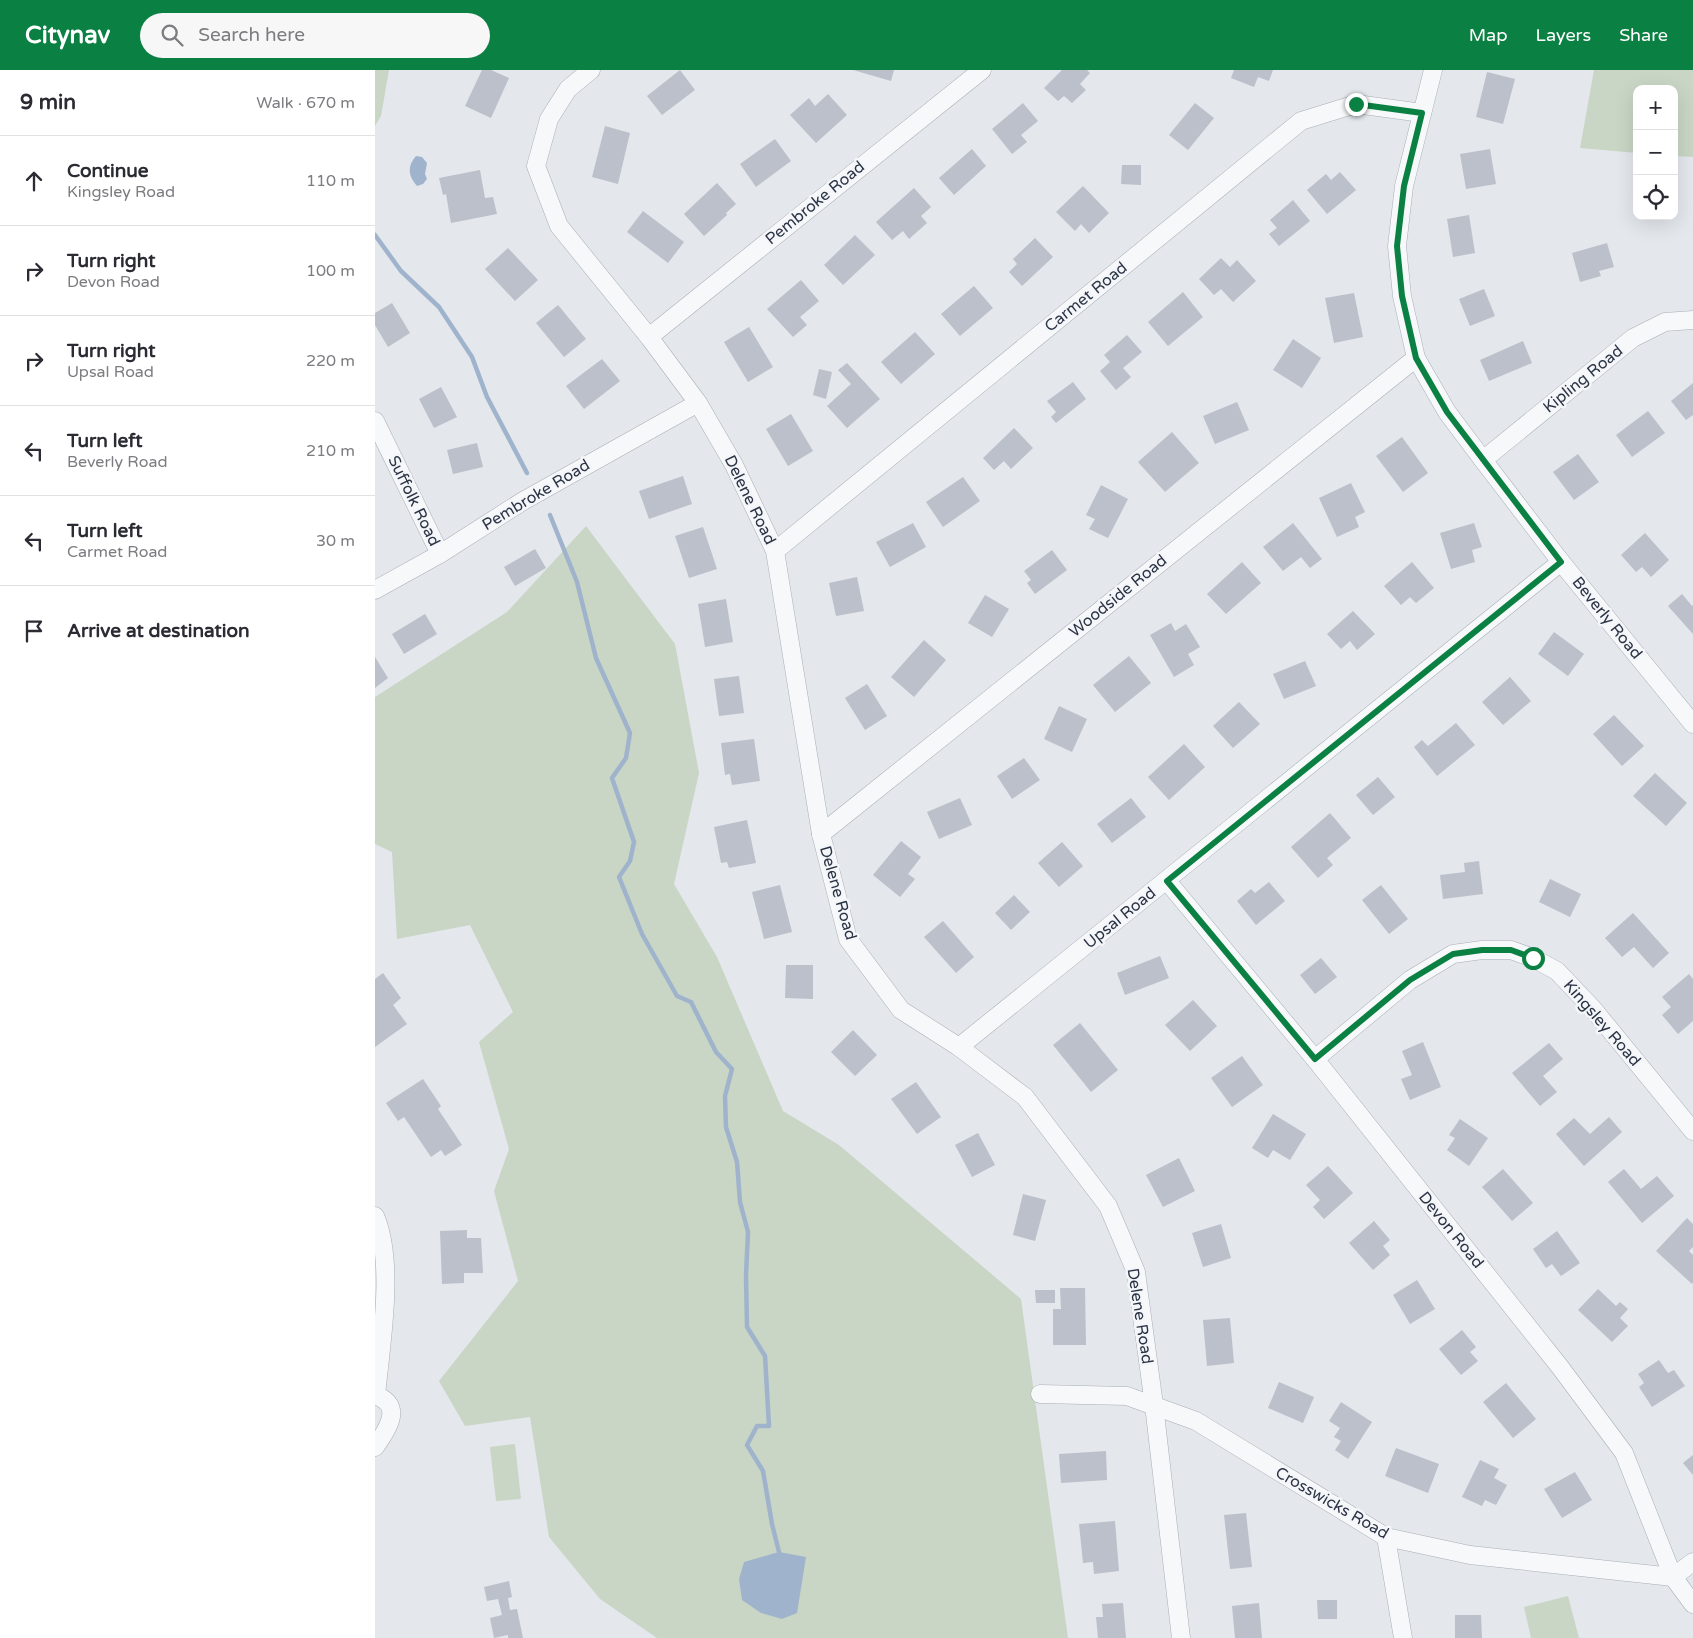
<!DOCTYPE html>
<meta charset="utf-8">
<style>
:root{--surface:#fff;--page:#f7f7f7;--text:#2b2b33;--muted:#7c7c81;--line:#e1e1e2;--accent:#0b8043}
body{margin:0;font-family:"Varela Round",sans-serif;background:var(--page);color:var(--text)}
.controls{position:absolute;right:15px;top:15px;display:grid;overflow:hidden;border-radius:10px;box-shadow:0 5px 20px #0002}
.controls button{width:45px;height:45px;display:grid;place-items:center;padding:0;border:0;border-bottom:1px solid var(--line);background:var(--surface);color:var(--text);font:25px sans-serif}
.stop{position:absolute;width:15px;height:15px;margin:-11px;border:4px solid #0b8043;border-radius:50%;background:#fff}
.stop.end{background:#0b8043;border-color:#fff;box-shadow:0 1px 5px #0008}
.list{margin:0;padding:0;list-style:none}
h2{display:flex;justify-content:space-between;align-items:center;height:65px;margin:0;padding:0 20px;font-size:21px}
h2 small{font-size:16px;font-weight:400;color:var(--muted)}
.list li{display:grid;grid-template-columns:32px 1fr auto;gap:15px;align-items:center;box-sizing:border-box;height:90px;padding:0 20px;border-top:1px solid var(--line)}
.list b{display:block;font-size:19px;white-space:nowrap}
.list p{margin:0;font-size:16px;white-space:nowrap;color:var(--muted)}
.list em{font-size:16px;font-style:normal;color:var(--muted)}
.icon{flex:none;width:28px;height:28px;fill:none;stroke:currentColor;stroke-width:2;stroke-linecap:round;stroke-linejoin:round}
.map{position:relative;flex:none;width:1318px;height:1568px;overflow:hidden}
header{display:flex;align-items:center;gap:30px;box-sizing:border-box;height:70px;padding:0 25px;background:var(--accent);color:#fff}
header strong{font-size:24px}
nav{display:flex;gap:28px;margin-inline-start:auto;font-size:18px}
.search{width:350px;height:45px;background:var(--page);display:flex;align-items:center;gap:12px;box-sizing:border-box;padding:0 18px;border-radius:28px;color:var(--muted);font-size:19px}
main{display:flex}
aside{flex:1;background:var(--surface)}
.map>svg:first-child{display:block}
.green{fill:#c9d6c5}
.water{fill:#9fb4cc}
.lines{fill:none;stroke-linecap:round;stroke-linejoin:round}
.stream{stroke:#9fb4cc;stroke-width:4.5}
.building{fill:#bbc0ca}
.street-casing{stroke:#a9aeb7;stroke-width:19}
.street{stroke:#f7f8fa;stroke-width:18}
.route{stroke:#0b8043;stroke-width:6}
.labels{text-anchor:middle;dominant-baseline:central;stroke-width:5;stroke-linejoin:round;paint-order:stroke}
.street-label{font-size:16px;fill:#2b3445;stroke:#f4f6f9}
</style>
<header>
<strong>Citynav</strong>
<div class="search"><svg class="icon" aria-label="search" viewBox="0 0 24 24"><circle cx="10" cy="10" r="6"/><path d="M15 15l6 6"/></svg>Search here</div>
<nav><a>Map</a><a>Layers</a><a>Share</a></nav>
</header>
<main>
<aside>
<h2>9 min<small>Walk · 670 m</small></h2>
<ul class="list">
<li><svg class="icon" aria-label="ahead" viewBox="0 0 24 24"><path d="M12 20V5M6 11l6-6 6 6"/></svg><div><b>Continue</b><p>Kingsley Road</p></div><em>110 m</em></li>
<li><svg class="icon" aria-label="right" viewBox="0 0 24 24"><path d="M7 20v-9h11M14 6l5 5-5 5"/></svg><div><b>Turn right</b><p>Devon Road</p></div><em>100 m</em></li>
<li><svg class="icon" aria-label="right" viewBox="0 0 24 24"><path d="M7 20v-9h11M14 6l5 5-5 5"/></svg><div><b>Turn right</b><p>Upsal Road</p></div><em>220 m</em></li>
<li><svg class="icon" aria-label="left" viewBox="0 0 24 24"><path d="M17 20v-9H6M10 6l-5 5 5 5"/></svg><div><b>Turn left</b><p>Beverly Road</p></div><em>210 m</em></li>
<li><svg class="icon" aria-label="left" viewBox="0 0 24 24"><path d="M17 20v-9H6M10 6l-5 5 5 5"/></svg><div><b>Turn left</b><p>Carmet Road</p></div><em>30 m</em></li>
<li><svg class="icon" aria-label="arrive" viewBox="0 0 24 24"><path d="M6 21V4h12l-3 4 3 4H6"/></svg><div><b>Arrive at destination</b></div></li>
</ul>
</aside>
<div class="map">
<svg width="1318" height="1568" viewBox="0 0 1318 1568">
<rect width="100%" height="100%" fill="#e4e7ec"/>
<g class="green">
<polygon points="0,0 14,0 6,46 0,56"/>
<polygon points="1219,0 1318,0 1318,87 1299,86 1299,19 1262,19 1262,83 1205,78"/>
<polygon points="211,456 300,574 324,703 299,814 342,887 408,1041 464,1075 646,1229 693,1568 282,1568 225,1529 174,1467 155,1347 90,1356 64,1311 143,1211 119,1121 134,1079 104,972 138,942 95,855 22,869 17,782 0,774 0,627 132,542"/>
<polygon points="140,1374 146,1429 121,1431 115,1377"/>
<polygon points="1193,1526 1204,1568 1156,1568 1149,1537"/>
</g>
<g class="water">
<path d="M41 86 47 87 52 93 50 104 52 109 48 114 42 116C33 106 32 96 41 86Z"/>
<polygon points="404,1482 431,1487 422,1543 407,1549 386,1543 367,1530 364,1509 369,1492"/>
</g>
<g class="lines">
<g class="stream">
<polyline points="0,165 26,201 64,237 97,287 112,327 152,403"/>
<polyline points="175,445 202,512 221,588 255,663 251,688 237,708 259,772 255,791 244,807 267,864 302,926 316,932 341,982 357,999 350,1026 351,1057 362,1092 365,1132 373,1162 371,1205 372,1257 390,1286 394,1356 382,1356 372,1375 388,1401 397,1454 404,1482"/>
</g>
</g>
<g class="building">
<polygon points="107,0 116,0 134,8 116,48 90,36"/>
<polygon points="305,0 320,20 287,45 272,26"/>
<polygon points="478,0 519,0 516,11"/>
<polygon points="687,0 712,0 715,3 705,14 711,20 697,33 689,26 683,31 669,18"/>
<polygon points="859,0 898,0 894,11 883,7 879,17 856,8"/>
<polygon points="1112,2 1140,9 1128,54 1101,47"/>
<polygon points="453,24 472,45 441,73 415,45 434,28 440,36"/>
<polygon points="648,33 663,51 646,65 652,72 637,84 617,59"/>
<polygon points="820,33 839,48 813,80 794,65"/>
<polygon points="230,56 255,63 243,114 217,107"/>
<polygon points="400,69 416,91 381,117 365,94"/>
<polygon points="597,79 611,96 579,125 564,108"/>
<polygon points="1115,79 1121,114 1091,119 1085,84"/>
<polygon points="747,95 766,95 766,115 746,114"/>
<polygon points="105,100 110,128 118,127 122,144 76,153 71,124 68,125 64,108"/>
<polygon points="965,102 981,120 952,144 932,120 951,104 956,110"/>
<polygon points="342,113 361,134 351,143 352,145 329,166 309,144"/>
<polygon points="708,116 734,143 714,163 706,154 700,161 681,142"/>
<polygon points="539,118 556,137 546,146 552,153 534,169 528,161 517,170 501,152"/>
<polygon points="918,130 935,151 904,176 894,164 902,158 895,150"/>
<polygon points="268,141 309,172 293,193 252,162"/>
<polygon points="1094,145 1100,183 1078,187 1072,149"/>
<polygon points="480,165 500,185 468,215 449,195"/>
<polygon points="660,168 678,187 647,216 634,202 642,194 638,189"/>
<polygon points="1232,173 1239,197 1224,201 1226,206 1205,212 1197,183"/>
<polygon points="133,178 163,210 140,231 110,199"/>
<polygon points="846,188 855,197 862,190 881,211 858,232 846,219 839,225 824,209"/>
<polygon points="426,210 444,231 425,247 432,255 418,267 392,239"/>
<polygon points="599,216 618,238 585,266 566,244"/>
<polygon points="1109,219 1120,246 1095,256 1084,229"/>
<polygon points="808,222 828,247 793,276 773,252"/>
<polygon points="979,223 988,267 959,273 950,228"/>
<polygon points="17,233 35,263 13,277 0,255 0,243"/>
<polygon points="183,235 211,269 189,287 161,253"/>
<polygon points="374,257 398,297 373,312 349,272"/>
<polygon points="540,262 560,284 526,314 506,292"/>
<polygon points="752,265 767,282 748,298 756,307 741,320 725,301 735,292 729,285"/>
<polygon points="918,269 946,288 927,318 898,300"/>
<polygon points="1148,271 1157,293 1114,311 1105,290"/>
<polygon points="227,289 245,311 209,339 191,316"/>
<polygon points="472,293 505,329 472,358 452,336 476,314 463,300"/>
<polygon points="444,299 457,302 451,329 438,325"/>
<polygon points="698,312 711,329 681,353 676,347 681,342 672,331"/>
<polygon points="1318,313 1318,345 1311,350 1296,331"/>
<polygon points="66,317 82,347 59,358 44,329"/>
<polygon points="862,332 874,360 840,374 828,346"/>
<polygon points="1273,341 1290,363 1257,387 1241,365"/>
<polygon points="416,344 438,381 413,396 391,359"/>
<polygon points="639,358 658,378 636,399 629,391 619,400 608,388"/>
<polygon points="797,362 824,393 790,422 763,392"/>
<polygon points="1027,367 1053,403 1028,422 1001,386"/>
<polygon points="102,373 108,397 78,404 72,380"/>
<polygon points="1203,384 1224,412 1199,430 1178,402"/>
<polygon points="308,406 317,434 274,449 264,421"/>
<polygon points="588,407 605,431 568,457 551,432"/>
<polygon points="976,413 990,442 980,447 984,457 962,467 944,428"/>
<polygon points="726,415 753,429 733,468 714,459 720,449 711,445"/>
<polygon points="538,453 551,477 515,497 501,472"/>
<polygon points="918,453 947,489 935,498 926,487 908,501 888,477"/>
<polygon points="1099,453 1107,477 1097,480 1100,492 1076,499 1065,463"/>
<polygon points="328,457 342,499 314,508 300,466"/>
<polygon points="1270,463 1294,490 1276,507 1267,497 1261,502 1246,485"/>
<polygon points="160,479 171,498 140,516 129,497"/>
<polygon points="677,480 692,500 660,524 652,513 656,510 649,501"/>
<polygon points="867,492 886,513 851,544 832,524"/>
<polygon points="1037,492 1059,518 1041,533 1035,527 1026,535 1009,516"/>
<polygon points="482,507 489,541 461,546 454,513"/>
<polygon points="1307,524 1317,536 1318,535 1318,564 1293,536"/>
<polygon points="610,525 634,539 617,567 593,553"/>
<polygon points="351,529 358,572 330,577 323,534"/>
<polygon points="978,541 1000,564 982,580 975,571 966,579 952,564"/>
<polygon points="50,544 62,564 29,584 17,564"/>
<polygon points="796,553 800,561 811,554 825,577 813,584 819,595 799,607 775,565"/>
<polygon points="1179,562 1209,584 1193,606 1163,584"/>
<polygon points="549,570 571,590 539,627 516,607"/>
<polygon points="754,586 776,613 740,642 718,615"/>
<polygon points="0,587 13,608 0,618"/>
<polygon points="930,591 941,616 909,629 898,604"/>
<polygon points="364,606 369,643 344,646 339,609"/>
<polygon points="1135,607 1156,631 1128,655 1107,632"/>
<polygon points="492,614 512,646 490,660 470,628"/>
<polygon points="864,632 885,654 858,678 838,656"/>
<polygon points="684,636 712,649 697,682 669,669"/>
<polygon points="1239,645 1269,676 1247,696 1218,664"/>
<polygon points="1081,653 1100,675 1062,706 1039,677 1047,670 1053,676"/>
<polygon points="379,669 385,711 357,715 355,704 350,705 346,673"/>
<polygon points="809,674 830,697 794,730 773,707"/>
<polygon points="649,688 665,710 637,729 622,706"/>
<polygon points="1280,703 1312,733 1291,756 1258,726"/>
<polygon points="1003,707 1020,727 998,745 981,725"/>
<polygon points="585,728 597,755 564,769 552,742"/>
<polygon points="756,728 771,747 737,773 722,754"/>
<polygon points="955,743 976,768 952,788 958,795 943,808 916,777"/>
<polygon points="372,750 381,793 354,798 352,792 346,793 339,757"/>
<polygon points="526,771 546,787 533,804 540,809 525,827 498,805"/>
<polygon points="687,772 708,796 684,817 663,793"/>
<polygon points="1104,791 1108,824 1068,829 1065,805 1090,802 1089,793"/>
<polygon points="1175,809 1206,824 1195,847 1164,832"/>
<polygon points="894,812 910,831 881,855 862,831 876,819 880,823"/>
<polygon points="405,815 417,862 389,869 377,822"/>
<polygon points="1006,815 1033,849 1014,864 987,830"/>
<polygon points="639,825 655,842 636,860 620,843"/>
<polygon points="1258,843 1294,883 1278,898 1259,877 1247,887 1230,868"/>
<polygon points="568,851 599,887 581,903 549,867"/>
<polygon points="785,886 794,908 750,925 742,903"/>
<polygon points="946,888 962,907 940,924 925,905"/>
<polygon points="411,895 438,895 438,929 410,928"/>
<polygon points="8,903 26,928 18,935 32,954 0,977 0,909"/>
<polygon points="1314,904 1318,909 1318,951 1303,964 1287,945 1296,937 1287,927"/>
<polygon points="818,930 842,956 815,981 790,955"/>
<polygon points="705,953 743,1000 716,1022 678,975"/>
<polygon points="478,960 502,985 480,1006 456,982"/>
<polygon points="1048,972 1066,1017 1035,1030 1026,1009 1037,1005 1027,981"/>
<polygon points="1174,973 1188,989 1168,1006 1182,1022 1165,1036 1137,1003"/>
<polygon points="867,986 888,1015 857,1037 836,1008"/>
<polygon points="48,1009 66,1036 63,1039 87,1075 70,1086 66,1080 56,1087 29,1047 23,1051 11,1033"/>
<polygon points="541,1012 566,1047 542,1064 516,1029"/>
<polygon points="898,1044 931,1064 915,1090 898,1080 893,1088 877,1078"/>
<polygon points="1234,1047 1247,1062 1209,1096 1181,1064 1199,1048 1215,1064"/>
<polygon points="1085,1049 1113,1068 1094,1096 1072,1080 1080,1068 1074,1065"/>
<polygon points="603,1063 620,1095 597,1107 580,1075"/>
<polygon points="804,1088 820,1121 788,1137 771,1105"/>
<polygon points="953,1096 978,1123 949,1149 938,1137 945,1130 931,1115"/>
<polygon points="1128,1099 1158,1133 1137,1151 1107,1117"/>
<polygon points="1249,1099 1266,1119 1282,1106 1299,1126 1267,1153 1233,1112"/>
<polygon points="648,1124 671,1130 660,1171 638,1165"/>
<polygon points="1312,1148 1318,1154 1318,1177 1314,1181 1318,1185 1318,1212 1317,1214 1281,1181"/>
<polygon points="999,1151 1015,1170 1008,1176 1015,1185 998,1200 974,1173"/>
<polygon points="846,1154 856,1188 828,1197 817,1163"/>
<polygon points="92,1160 92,1168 106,1168 108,1203 89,1203 89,1213 67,1214 65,1161"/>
<polygon points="1182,1161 1205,1193 1186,1206 1177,1194 1171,1198 1158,1179"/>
<polygon points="1042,1210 1060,1239 1035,1254 1018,1225"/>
<polygon points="685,1218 710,1218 711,1275 678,1275 678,1239 686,1239"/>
<polygon points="1223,1219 1241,1236 1245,1232 1253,1239 1245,1248 1253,1256 1237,1272 1203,1240"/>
<polygon points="660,1220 680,1220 680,1233 661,1233"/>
<polygon points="855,1248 859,1293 832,1296 828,1250"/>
<polygon points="1087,1260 1101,1277 1095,1282 1103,1291 1086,1305 1064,1279"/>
<polygon points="1284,1290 1293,1303 1299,1300 1310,1316 1277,1337 1264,1317 1269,1313 1263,1304"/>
<polygon points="904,1312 939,1327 928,1353 893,1338"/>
<polygon points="1131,1313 1161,1349 1138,1368 1108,1332"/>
<polygon points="966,1332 997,1352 973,1389 960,1380 966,1371 959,1367 965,1358 954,1351"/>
<polygon points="1021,1378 1064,1394 1053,1423 1010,1406"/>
<polygon points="731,1381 732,1410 686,1413 684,1384"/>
<polygon points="1318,1385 1318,1405 1308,1393"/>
<polygon points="1105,1390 1124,1399 1119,1408 1132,1415 1121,1435 1110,1430 1107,1436 1087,1427"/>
<polygon points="1200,1402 1217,1430 1187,1448 1169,1419"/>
<polygon points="871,1443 877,1497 855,1499 849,1445"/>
<polygon points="740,1451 744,1501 719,1504 718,1492 708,1493 704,1454"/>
<polygon points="134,1511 137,1527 133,1528 135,1540 142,1539 148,1568 133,1568 133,1565 119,1568 115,1548 127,1545 123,1529 112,1531 109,1517"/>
<polygon points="942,1530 962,1530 962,1549 943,1549"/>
<polygon points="748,1533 751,1568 723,1568 721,1547 728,1547 727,1534"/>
<polygon points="884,1533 887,1568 860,1568 857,1536"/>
<polygon points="1080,1545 1106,1545 1107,1568 1080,1568"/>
</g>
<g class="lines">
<defs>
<g id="street">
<polyline points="216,0 193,19 174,49 161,96 184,156 274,267 323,333 359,395 400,481 446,764 473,869 526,940 584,977 650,1027 733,1136 761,1202 779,1335 806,1568"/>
<polyline points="1058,0 1029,116 1022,176 1027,226 1041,288 1072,342 1108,390 1186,492 1318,654"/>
<polyline points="274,267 607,0"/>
<polyline points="0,351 65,484"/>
<polyline points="1108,390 1258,268 1290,252 1318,250"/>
<polyline points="400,481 926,51 981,34 1047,43"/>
<polyline points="0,520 65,484 148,431 323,333"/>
<polyline points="446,764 1041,288"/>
<polyline points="792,811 940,989 1185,1297 1249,1383 1298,1507 1318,1534"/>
<polyline points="584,977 1186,492"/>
<polyline points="940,989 1035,910 1078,884 1107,880 1136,880 1158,888 1182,901 1218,939 1318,1061"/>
<path d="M0 1146C20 1192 6 1274 1 1325"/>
<polyline points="665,1324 752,1326 821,1351 1011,1467 1095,1485 1298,1507 1318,1492"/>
<path d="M0 1325C29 1335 13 1359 0 1377"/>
<polyline points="1011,1467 1028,1568"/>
</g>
</defs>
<use href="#street" class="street-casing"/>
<use href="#street" class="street"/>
</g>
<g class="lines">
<polyline class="route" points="981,34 1047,43 1029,116 1022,176 1027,226 1041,288 1072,342 1186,492 792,811 940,989 1035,910 1078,884 1107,880 1136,880 1158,888"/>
</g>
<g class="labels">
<g class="street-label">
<text transform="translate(440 133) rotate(-39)">Pembroke Road</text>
<text transform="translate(711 227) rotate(-39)">Carmet Road</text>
<text transform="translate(1208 309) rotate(-39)">Kipling Road</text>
<text transform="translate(161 425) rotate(-31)">Pembroke Road</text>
<text transform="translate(375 430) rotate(64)">Delene Road</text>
<text transform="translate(39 431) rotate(64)">Suffolk Road</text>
<text transform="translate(743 526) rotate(-39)">Woodside Road</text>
<text transform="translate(1232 548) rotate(51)">Beverly Road</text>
<text transform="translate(463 823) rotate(74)">Delene Road</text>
<text transform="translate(745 848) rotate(-39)">Upsal Road</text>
<text transform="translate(1227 953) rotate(49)">Kingsley Road</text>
<text transform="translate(1076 1160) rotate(51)">Devon Road</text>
<text transform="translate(765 1246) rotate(81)">Delene Road</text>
<text transform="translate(957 1433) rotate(30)">Crosswicks Road</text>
</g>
</g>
</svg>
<div class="controls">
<button>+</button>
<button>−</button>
<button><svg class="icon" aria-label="locate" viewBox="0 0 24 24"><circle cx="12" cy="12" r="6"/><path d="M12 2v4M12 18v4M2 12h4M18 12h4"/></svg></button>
</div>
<div class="stop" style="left:1158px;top:888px"></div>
<div class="stop end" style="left:981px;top:34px"></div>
</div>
</main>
